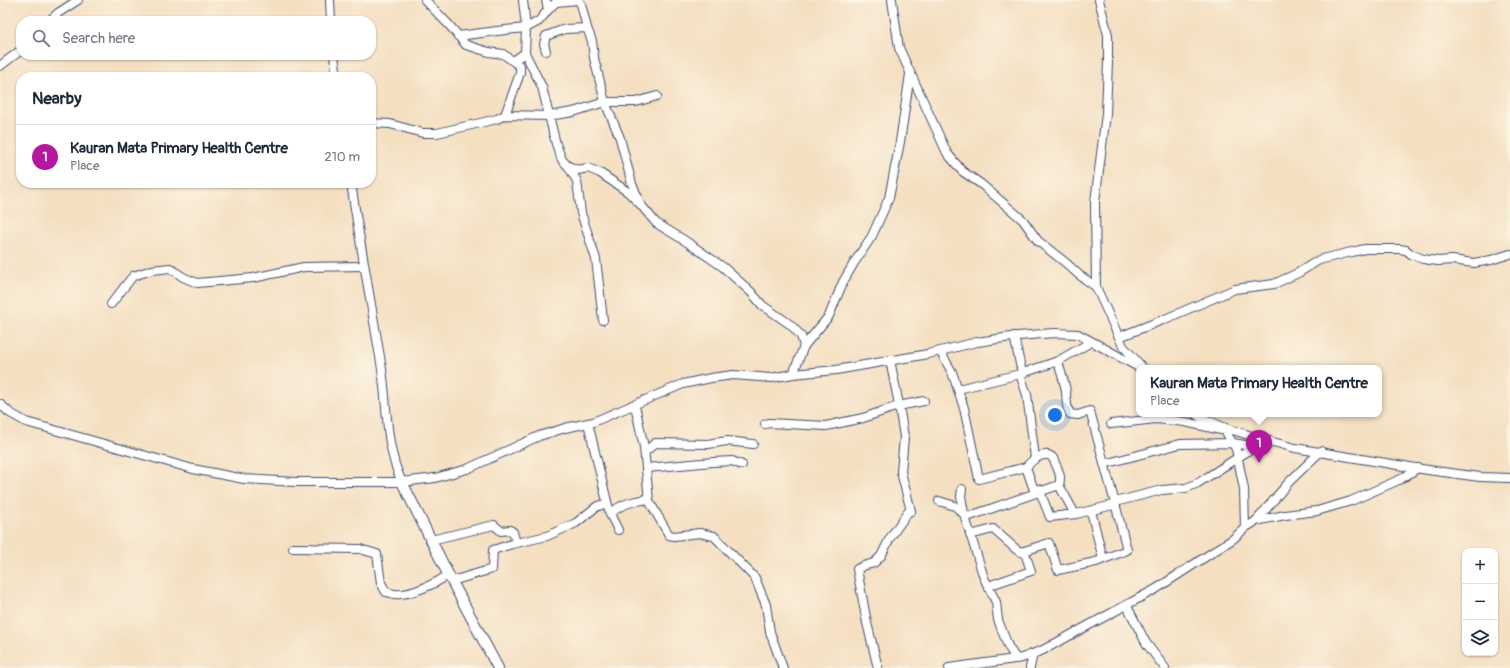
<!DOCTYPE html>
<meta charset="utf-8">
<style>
:root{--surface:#fff;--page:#f6f6f7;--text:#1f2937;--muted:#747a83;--line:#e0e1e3;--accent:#b5179e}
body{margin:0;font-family:Pangolin,sans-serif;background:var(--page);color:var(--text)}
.controls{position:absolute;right:12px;bottom:12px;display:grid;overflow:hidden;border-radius:8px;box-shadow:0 1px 3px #0004}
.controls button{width:36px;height:36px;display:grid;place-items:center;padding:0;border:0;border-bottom:1px solid var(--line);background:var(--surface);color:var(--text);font:20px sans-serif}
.you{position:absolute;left:1055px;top:415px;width:14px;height:14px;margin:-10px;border:3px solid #fff;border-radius:50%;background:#1a73e8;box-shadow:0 0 0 6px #1a73e833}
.badge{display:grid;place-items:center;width:26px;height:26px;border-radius:50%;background:var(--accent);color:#fff;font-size:13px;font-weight:700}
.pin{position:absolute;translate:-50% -33px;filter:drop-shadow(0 1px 2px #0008)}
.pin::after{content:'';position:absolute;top:21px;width:14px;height:12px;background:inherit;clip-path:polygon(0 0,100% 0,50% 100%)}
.popup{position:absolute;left:1136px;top:365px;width:246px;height:52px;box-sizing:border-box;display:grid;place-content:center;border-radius:8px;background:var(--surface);filter:drop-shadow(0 1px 3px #0005);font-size:13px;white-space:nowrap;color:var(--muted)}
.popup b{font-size:15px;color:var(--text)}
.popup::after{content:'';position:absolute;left:50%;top:100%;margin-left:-8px;border:8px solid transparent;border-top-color:var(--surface)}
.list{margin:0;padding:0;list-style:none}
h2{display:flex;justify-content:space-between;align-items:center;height:52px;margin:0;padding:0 16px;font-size:17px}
h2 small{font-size:13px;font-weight:400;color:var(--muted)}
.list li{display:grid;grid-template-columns:26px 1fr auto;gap:12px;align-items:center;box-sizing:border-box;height:64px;padding:0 16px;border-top:1px solid var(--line)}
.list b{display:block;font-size:15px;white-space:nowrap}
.list p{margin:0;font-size:13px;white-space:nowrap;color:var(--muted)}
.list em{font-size:13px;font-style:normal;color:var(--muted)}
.icon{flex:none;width:22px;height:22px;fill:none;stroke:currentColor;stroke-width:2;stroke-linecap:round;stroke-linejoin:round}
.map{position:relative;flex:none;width:1510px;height:668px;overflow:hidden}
.search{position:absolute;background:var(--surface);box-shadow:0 1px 3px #0004;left:16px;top:16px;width:360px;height:44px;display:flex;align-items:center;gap:10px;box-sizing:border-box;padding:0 14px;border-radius:16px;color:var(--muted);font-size:15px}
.panel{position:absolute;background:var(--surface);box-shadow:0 1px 3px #0004;left:16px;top:72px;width:360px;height:116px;border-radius:16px}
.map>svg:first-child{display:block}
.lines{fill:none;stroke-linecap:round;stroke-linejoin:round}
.minor-casing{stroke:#3c496d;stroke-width:10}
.major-casing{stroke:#3c496d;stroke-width:12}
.minor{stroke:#fff;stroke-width:8}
.major{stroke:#fff;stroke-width:10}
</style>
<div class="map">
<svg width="1510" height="668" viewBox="0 0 1510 668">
<rect width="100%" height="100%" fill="#fcf5e5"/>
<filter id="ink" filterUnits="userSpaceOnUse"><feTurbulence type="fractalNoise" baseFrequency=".025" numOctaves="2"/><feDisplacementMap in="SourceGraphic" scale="8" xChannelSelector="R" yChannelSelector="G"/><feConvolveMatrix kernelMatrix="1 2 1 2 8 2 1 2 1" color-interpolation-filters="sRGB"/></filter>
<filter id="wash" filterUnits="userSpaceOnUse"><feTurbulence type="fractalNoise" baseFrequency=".012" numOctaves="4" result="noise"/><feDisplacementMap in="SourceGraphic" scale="16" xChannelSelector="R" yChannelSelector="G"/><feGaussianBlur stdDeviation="0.9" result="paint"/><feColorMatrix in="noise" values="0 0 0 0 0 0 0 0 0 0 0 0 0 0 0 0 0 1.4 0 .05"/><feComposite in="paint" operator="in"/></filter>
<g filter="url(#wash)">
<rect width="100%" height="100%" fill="#f4dfc1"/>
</g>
<g filter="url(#ink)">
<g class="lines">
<defs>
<g id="minor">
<polyline points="330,0 331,21"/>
<polyline points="425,0 450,26 466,45 489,52 503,54 520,66 520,73 505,115"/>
<polyline points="892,0 899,48 947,153 962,171 981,184 1023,220 1038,241 1066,263 1078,274 1096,287"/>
<polyline points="1099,0 1108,35 1108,62 1106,114 1095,202 1096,287 1123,346 1142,367"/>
<polyline points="548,10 556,2 578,0 581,4 587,28"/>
<polyline points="49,21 58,13 78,0"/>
<polyline points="458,36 505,30 526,28 523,0"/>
<polyline points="546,51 544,44 546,36 565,29 587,28 592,41 594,58 605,102 620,138 632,184 639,200"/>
<polyline points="525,53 542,87 556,144 562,160 568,166 578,170 588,168 600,173 628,192 641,205 656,223 687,242 723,267 751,292 762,305 791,325 801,336 804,346 793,374"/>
<polyline points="334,55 337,77"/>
<polyline points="513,61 525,53 526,28 539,21 548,10 546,0"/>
<polyline points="0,66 21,50"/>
<polyline points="371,123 390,124 423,133 437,133 497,119 505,115 549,116 573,112 605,102 636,102 657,96"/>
<polyline points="568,166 577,181 581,213 596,259 603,320"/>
<path d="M351 183C360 243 371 303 381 363 388 402 384 445 402 482"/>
<polyline points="111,304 133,276 152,270 170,268 183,277 197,283 253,278 304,267 364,266"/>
<polyline points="1014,336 1022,373"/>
<polyline points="1119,337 1165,319 1235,289 1274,284 1298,273 1319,260 1343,254 1365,249 1399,249 1406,250 1411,254 1423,259 1438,261 1452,260 1474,263 1491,260 1510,254"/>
<path d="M1091 342 1058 361C1060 371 1065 382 1066 392 1067 402 1065 404 1070 414L1078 415 1090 411 1116 507"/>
<polyline points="804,346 829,316 843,282 854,263 872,236 889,198 900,142 910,74"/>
<polyline points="940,351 952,372 964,408 979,479 1026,467 1034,490 1039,489 1050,517 1076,514 1113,505 1116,507 1127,550 1096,562 1058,570 1049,543 1021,552"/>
<polyline points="890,360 899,405 904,437 901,472 911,511"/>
<polyline points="958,389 1020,374"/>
<polyline points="0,404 10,413 26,422 193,469 244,479 296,482 402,482 435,478 467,469 539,436 565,428 593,422 683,384 711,378 733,375 771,378 793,374 836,370 928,354 977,342 1018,336 1054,333 1078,334 1140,368"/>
<polyline points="632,405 636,410 644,447 649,501 669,535 674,536 700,533 714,536 755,578 766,605 770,632 783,668"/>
<polyline points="1196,414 1200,417 1223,427 1258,438 1295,448 1428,470 1480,477 1510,478"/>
<polyline points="588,423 610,514 618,530"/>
<polyline points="765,424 769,423 826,426 863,418 898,406 924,401"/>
<polyline points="1111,424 1156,419 1185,422 1221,430"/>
<polyline points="1223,427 1236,449 1244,489 1245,528"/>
<polyline points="645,452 655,443 708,444 727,441 753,444"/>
<polyline points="1035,458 1027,395 1020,374 1058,361"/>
<polyline points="1104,464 1180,444 1233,443 1256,447"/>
<polyline points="647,468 713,462 732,461 742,465"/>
<polyline points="1059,485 1075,514"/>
<path d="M962 489 961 496 964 514 970 516 1059 485C1061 478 1060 474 1057 467 1056 465 1054 461 1053 458 1045 449 1031 461 1026 467"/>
<polyline points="939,501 955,506 964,514 984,578 996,602 998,620 1008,646 1016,659"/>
<polyline points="1115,502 1162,490 1186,488 1198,483 1248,451 1269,444 1270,441"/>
<polyline points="1091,511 1103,559"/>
<path d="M610 514C622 503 634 501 649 499"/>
<polyline points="1256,521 1289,482 1321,451"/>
<polyline points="970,535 993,529 1017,550 1025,553 1031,571 988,586"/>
<polyline points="431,540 494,525 501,531 510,530 513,532 516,543"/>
<path d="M293 548 360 549 377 554 381 583 386 592C389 592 392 594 395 594 408 596 439 583 448 574"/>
<polyline points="452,581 492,569 493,550 512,544 547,536 576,523 596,507 607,503"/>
<polyline points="1127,606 1146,643 1165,668"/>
<polyline points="878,668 867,623 857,569 863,566 874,563 881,556 890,538 908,512"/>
<polyline points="949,668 1022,658 1043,650 1156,589 1233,539 1245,528 1256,521 1285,515 1317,511 1351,501 1401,479 1418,468"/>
<polyline points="1030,668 1033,654"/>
</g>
<polyline id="major" points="402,482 448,574 498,668"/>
</defs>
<use href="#minor" class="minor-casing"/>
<use href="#major" class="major-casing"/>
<use href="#minor" class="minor"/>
<use href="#major" class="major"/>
</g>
</g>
</svg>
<div class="controls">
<button>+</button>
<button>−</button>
<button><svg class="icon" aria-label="layers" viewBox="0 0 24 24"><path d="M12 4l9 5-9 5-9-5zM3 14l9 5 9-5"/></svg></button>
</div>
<div class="you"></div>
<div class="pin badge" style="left:1259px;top:463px">1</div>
<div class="popup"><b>Kauran Mata Primary Health Centre</b>Place</div>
<div class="search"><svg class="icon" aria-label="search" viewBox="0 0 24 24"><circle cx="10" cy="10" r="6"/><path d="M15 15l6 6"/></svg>Search here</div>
<section class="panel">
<h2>Nearby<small></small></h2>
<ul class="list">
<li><span class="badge">1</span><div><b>Kauran Mata Primary Health Centre</b><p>Place</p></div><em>210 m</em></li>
</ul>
</section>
</div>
